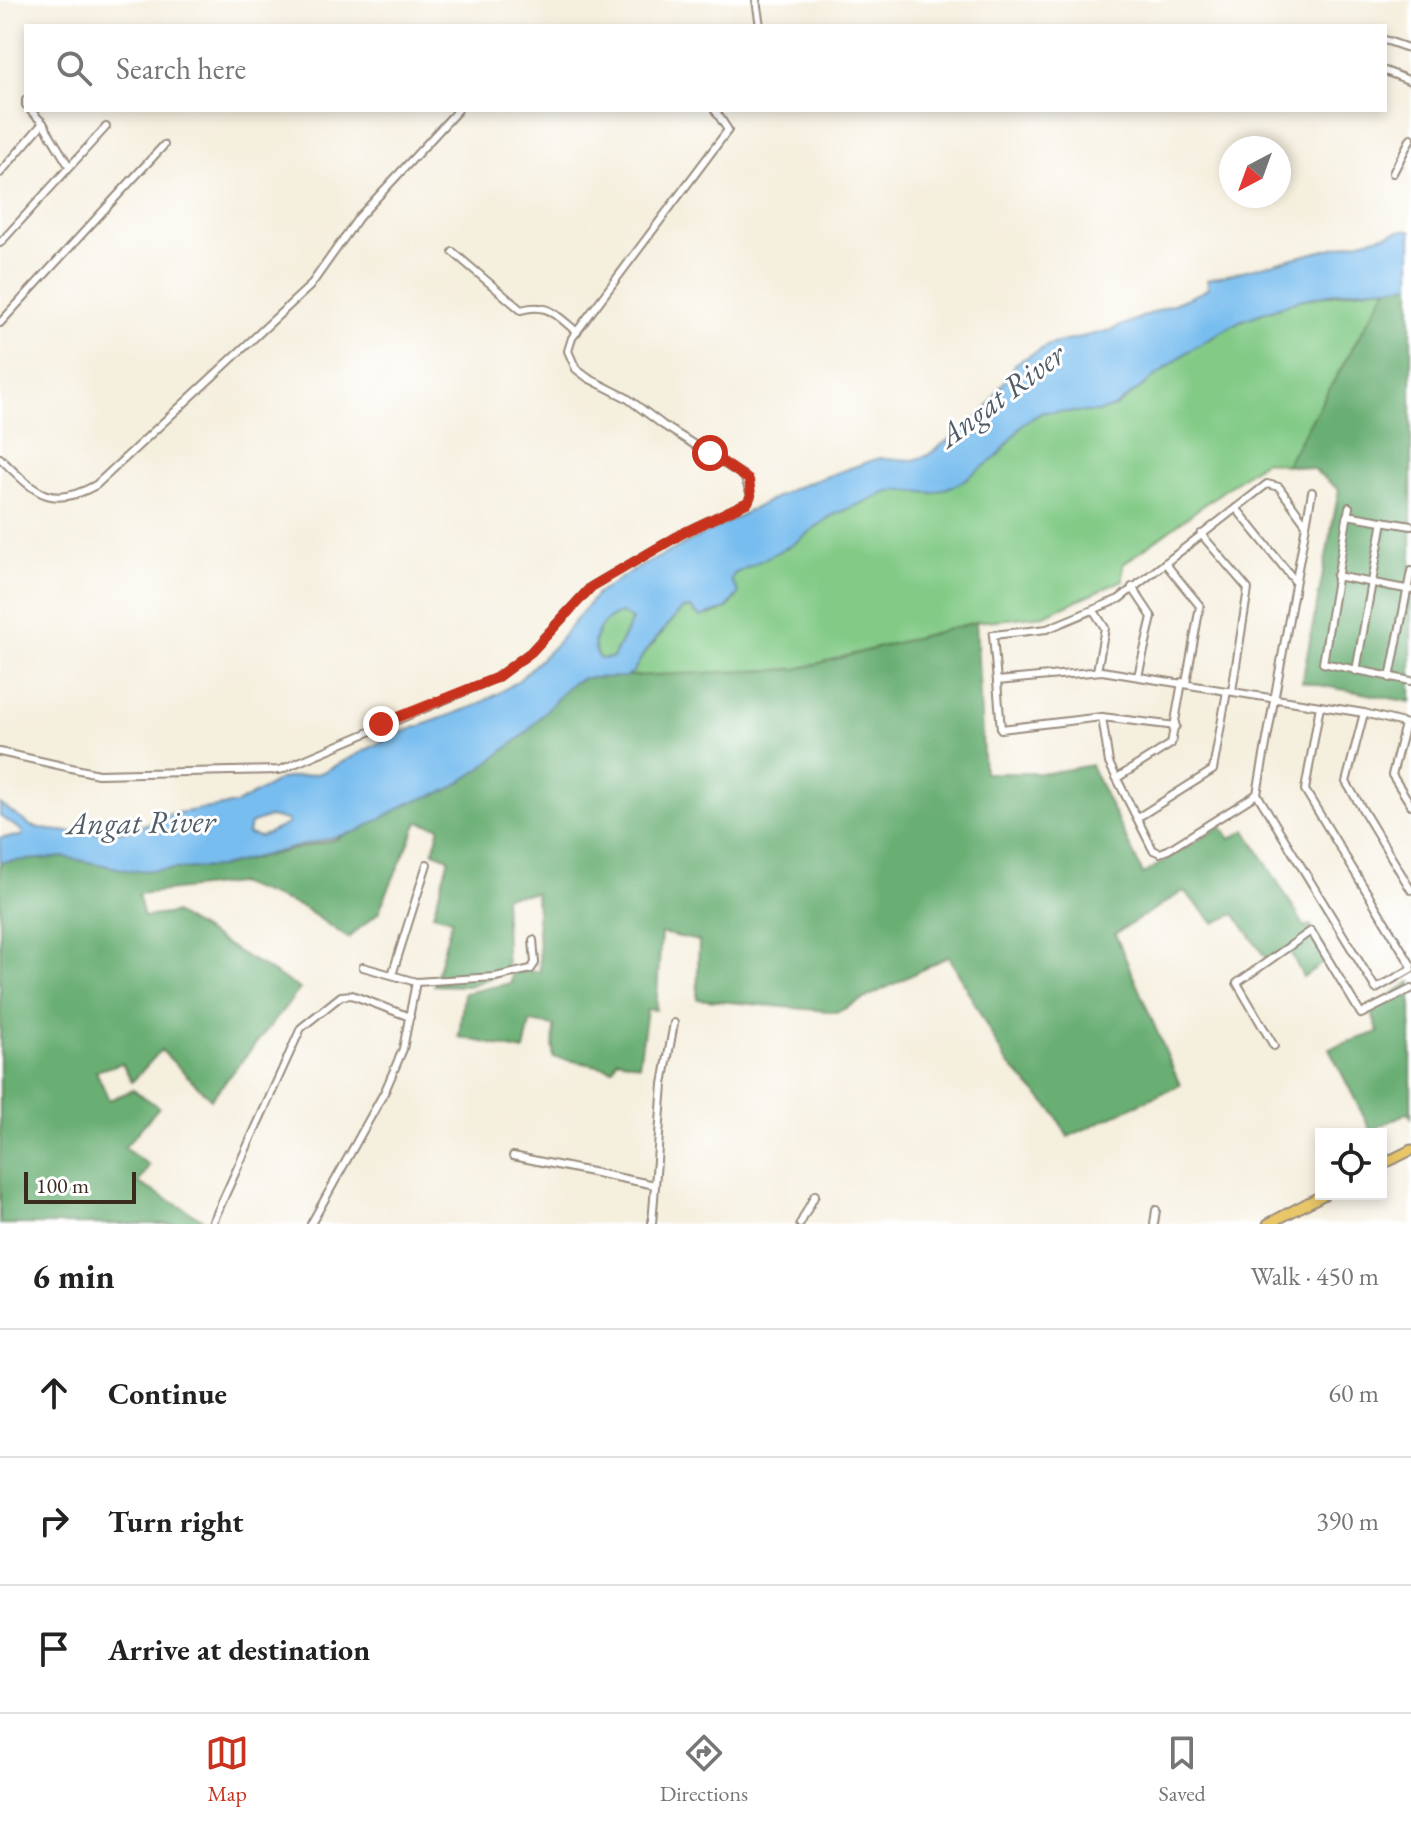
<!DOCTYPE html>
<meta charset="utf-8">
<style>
:root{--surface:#fff;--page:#f2f2f2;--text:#222;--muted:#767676;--line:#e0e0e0;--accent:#c8321e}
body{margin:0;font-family:"EB Garamond",serif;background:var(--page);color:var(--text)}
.controls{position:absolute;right:24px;bottom:24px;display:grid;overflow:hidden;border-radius:0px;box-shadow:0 4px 12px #0003}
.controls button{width:72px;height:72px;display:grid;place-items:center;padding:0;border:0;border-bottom:2px solid var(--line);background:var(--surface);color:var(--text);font:40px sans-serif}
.compass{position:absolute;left:1219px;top:136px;width:72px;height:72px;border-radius:50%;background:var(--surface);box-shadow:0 4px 12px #0003;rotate:221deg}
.scale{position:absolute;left:24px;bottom:20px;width:112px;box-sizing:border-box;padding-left:8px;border:4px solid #3b2a1e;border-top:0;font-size:22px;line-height:28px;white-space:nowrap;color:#3b2a1e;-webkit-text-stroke:6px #fff;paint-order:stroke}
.stop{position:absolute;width:24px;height:24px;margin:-18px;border:6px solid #c8321e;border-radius:50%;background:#fff}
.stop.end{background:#c8321e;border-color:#fff;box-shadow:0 2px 8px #0008}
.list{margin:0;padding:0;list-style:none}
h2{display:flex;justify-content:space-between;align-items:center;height:104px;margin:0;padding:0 32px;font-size:34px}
h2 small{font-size:26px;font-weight:400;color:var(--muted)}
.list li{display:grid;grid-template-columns:52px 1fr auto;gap:24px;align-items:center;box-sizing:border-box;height:128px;padding:0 32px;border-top:2px solid var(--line)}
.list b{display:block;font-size:30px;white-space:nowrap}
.list em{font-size:26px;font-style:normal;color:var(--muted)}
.icon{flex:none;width:44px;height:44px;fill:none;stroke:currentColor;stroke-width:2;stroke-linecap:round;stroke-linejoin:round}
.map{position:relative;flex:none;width:1411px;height:1224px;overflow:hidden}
.search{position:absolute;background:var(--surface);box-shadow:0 4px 12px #0003;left:24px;right:24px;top:24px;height:88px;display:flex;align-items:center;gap:20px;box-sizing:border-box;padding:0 28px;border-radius:0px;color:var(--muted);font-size:30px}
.sheet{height:488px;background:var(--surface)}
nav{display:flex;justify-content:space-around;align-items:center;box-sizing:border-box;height:112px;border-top:2px solid var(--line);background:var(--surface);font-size:22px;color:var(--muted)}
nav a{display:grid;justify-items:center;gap:4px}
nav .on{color:var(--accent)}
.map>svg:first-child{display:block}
.green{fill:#82ca86;stroke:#5e7a52;stroke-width:2}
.forest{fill:#69ae73;stroke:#526c48;stroke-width:2}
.water{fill:#78bdef;stroke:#5a7486;stroke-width:2;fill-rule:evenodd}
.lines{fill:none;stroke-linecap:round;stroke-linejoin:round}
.street-casing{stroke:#988c7e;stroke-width:10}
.primary-casing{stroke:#988c7e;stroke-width:13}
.street{stroke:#fff;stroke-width:6}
.primary{stroke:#e9c769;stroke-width:9}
.route{stroke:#c8321e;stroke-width:10}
.labels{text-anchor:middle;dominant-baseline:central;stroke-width:6;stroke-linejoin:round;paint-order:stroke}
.water-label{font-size:32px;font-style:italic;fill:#505d67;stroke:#fff}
</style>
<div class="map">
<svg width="1411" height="1224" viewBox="0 0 1411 1224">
<rect width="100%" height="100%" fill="#fff"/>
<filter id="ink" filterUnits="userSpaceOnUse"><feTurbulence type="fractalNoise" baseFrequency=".0125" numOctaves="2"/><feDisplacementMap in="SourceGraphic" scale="16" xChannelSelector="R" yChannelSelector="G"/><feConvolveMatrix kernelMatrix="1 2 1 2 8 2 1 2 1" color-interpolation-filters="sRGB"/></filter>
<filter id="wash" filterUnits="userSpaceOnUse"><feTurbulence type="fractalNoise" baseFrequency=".006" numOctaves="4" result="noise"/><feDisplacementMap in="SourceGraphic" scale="32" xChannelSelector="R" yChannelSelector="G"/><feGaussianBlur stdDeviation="1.8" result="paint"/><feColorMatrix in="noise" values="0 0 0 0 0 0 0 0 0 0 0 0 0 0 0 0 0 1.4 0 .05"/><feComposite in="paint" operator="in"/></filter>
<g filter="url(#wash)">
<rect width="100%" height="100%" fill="#f5efde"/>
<g class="green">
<path d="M1388 286 1286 465 1264 461 1123 564V580L1044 615 976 622 797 669 625 677 682 609 691 608 697 615C715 616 726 612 737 597L731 579 734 574 792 545 831 516 886 493 900 490 917 492 1007 445 1024 423 1043 412 1115 407 1187 352 1240 321 1299 300Z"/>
<path d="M621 613 632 620 613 658 600 659C586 641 602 617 621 613Z"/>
</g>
<g class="forest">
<polygon points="1411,285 1411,702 1302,682 1339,490 1313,469 1286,465 1388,286"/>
<polygon points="976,622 984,773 1048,773 1091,765 1143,874 1221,826 1230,839 1246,830 1305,927 1310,925 1330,958 1303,977 1288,947 1267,960 1235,914 1214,923 1184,891 1115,934 1180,1085 1068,1137 1054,1112 1005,1060 949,956 838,1012 697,999 699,941 661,933 656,1010 647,1009 639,1065 617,1059 613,1069 553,1057 554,1026 530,1022 524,1051 459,1037 464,993 511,983 512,972 540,971 536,893 504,896 507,972 468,986 434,985 452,919 433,914 449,858 433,852 440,827 418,822 378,913 348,938 302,907 237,883 138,894 144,917 174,913 300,989 211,1099 161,1050 132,1082 122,1063 96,1071 109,1100 133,1090 159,1107 124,1148 149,1165 139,1183 211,1224 0,1224 0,862 65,857 132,871 218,867 334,840 409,803 448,790 479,770 526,733 569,685 583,678 797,669"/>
<polygon points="1411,982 1411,1117 1408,1112 1371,1131 1329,1048 1379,1032 1370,1009"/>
</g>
<path class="water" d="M1404 230H1411V285L1350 290 1299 300 1240 321 1187 352 1115 407 1098 412H1043L1024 423 997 457 958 484 933 493 900 490 886 493 831 516 792 545 734 574 731 580 739 593 726 609 700 617 691 608 682 609 644 653 633 672 625 677 583 678 569 685 526 733 479 770 448 790 409 803 358 831 218 867 132 871 65 857 0 862V838L22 836V831L0 816V804L31 826 49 830 81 833 129 831 170 814 236 804 281 779 321 773 395 735 475 706 499 693 519 680 557 643 597 594 632 571 794 488 879 458 914 460 928 455 983 414 1016 363 1049 345 1111 330 1202 292 1209 287 1207 280ZM621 613 632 620 613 658 600 659C586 641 602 618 621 613ZM269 817 287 820 288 824 260 837 248 834 250 824Z"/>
</g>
<g filter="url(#ink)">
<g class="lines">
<defs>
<g id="street">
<polyline points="756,0 760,26"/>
<polyline points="1385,40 1411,49"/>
<polyline points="1385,71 1411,81"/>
<polyline points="26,100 26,105"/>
<polyline points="30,110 43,123 69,166"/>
<polyline points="0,173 43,123"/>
<polyline points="1393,173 1411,138"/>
<polyline points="0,243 106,127"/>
<path d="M453 252 521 310C548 302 556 315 577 332"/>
<polyline points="0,323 164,145"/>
<path d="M0 458C34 491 49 511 96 485L310 286 359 217 458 110"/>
<polyline points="1349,507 1323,663 1411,681"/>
<polyline points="1236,508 1295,581"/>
<polyline points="1347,515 1411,526"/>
<polyline points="1201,534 1248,589 1232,691"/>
<polyline points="1165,563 1200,606 1186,683"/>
<polyline points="1336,576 1411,590"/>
<polyline points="1132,587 1152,617 1138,676"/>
<polyline points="1094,611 1105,628 1097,671"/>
<polyline points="1356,671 1383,521"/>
<polyline points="1390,678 1411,571"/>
<polyline points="997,681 1102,671 1364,713 1411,725"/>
<polyline points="1320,706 1305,790 1411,965"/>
<polyline points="1364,713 1346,782 1411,890"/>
<polyline points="1102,717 1109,763 1153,850 1160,853 1168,850 1257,794 1312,492"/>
<polyline points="1405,724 1392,775 1411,805"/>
<polyline points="1176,726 1102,717 1001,729 993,635 1047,629 1119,599 1267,484 1279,487 1306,524"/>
<polyline points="0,752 98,774 280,770 496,678 531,652 591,587 683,533 748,502 751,495 744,476 663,425 627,398 588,378 576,369 568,351 572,338 728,130 715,110"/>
<polyline points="1117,778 1171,744 1182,682"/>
<polyline points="1257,794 1376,989 1411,969"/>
<polyline points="1137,818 1213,770 1227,691"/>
<polyline points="363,967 416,982 495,977 531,969 535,963 533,940"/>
<polyline points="392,975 427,864"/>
<polyline points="1274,1046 1237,983 1311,931 1361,1014 1411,989"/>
<polyline points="513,1156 655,1185"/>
<polyline points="212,1224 301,1028 341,996 352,995 410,1017"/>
<polyline points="311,1224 385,1091 403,1049 416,982"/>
<polyline points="652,1224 663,1084 674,1023"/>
<polyline points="800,1224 815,1195"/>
<polyline points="1154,1224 1156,1210"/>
</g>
<g id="primary">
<polyline points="1381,1165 1411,1150"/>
<polyline points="1268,1224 1325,1194"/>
</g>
</defs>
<use href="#street" class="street-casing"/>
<use href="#primary" class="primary-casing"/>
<use href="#street" class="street"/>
<use href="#primary" class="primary"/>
</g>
</g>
<g class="lines" filter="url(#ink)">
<polyline class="route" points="381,724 496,678 531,652 591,587 683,533 748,502 751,495 749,480 710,453"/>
</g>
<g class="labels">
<g class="water-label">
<text transform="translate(1001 395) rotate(-37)">Angat River</text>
<text transform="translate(141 822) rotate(-1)">Angat River</text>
</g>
</g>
</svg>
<div class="controls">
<button><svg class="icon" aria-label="locate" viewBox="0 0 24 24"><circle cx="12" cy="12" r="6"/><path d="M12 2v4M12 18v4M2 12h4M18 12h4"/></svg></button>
</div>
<svg class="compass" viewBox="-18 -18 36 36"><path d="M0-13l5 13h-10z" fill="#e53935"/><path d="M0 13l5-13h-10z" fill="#767676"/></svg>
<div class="scale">100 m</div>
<div class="stop" style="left:710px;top:453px"></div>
<div class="stop end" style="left:381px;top:724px"></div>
<div class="search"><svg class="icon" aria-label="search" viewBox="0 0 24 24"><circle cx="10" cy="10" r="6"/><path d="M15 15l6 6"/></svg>Search here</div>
</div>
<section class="sheet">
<h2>6 min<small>Walk · 450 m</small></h2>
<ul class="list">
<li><svg class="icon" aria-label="ahead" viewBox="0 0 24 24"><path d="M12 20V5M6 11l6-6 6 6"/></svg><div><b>Continue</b></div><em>60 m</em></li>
<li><svg class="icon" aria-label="right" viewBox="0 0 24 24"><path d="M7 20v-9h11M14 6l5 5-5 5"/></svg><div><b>Turn right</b></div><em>390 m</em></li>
<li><svg class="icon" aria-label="arrive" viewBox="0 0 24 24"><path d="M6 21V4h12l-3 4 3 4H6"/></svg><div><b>Arrive at destination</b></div></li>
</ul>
</section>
<nav>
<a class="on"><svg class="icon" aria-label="map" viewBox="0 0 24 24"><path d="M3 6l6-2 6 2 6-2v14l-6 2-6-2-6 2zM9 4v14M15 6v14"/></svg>Map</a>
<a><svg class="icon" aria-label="directions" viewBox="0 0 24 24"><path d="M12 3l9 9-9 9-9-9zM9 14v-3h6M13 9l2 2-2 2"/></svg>Directions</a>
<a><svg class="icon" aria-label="saved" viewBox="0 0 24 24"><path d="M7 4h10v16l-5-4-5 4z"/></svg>Saved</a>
</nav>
